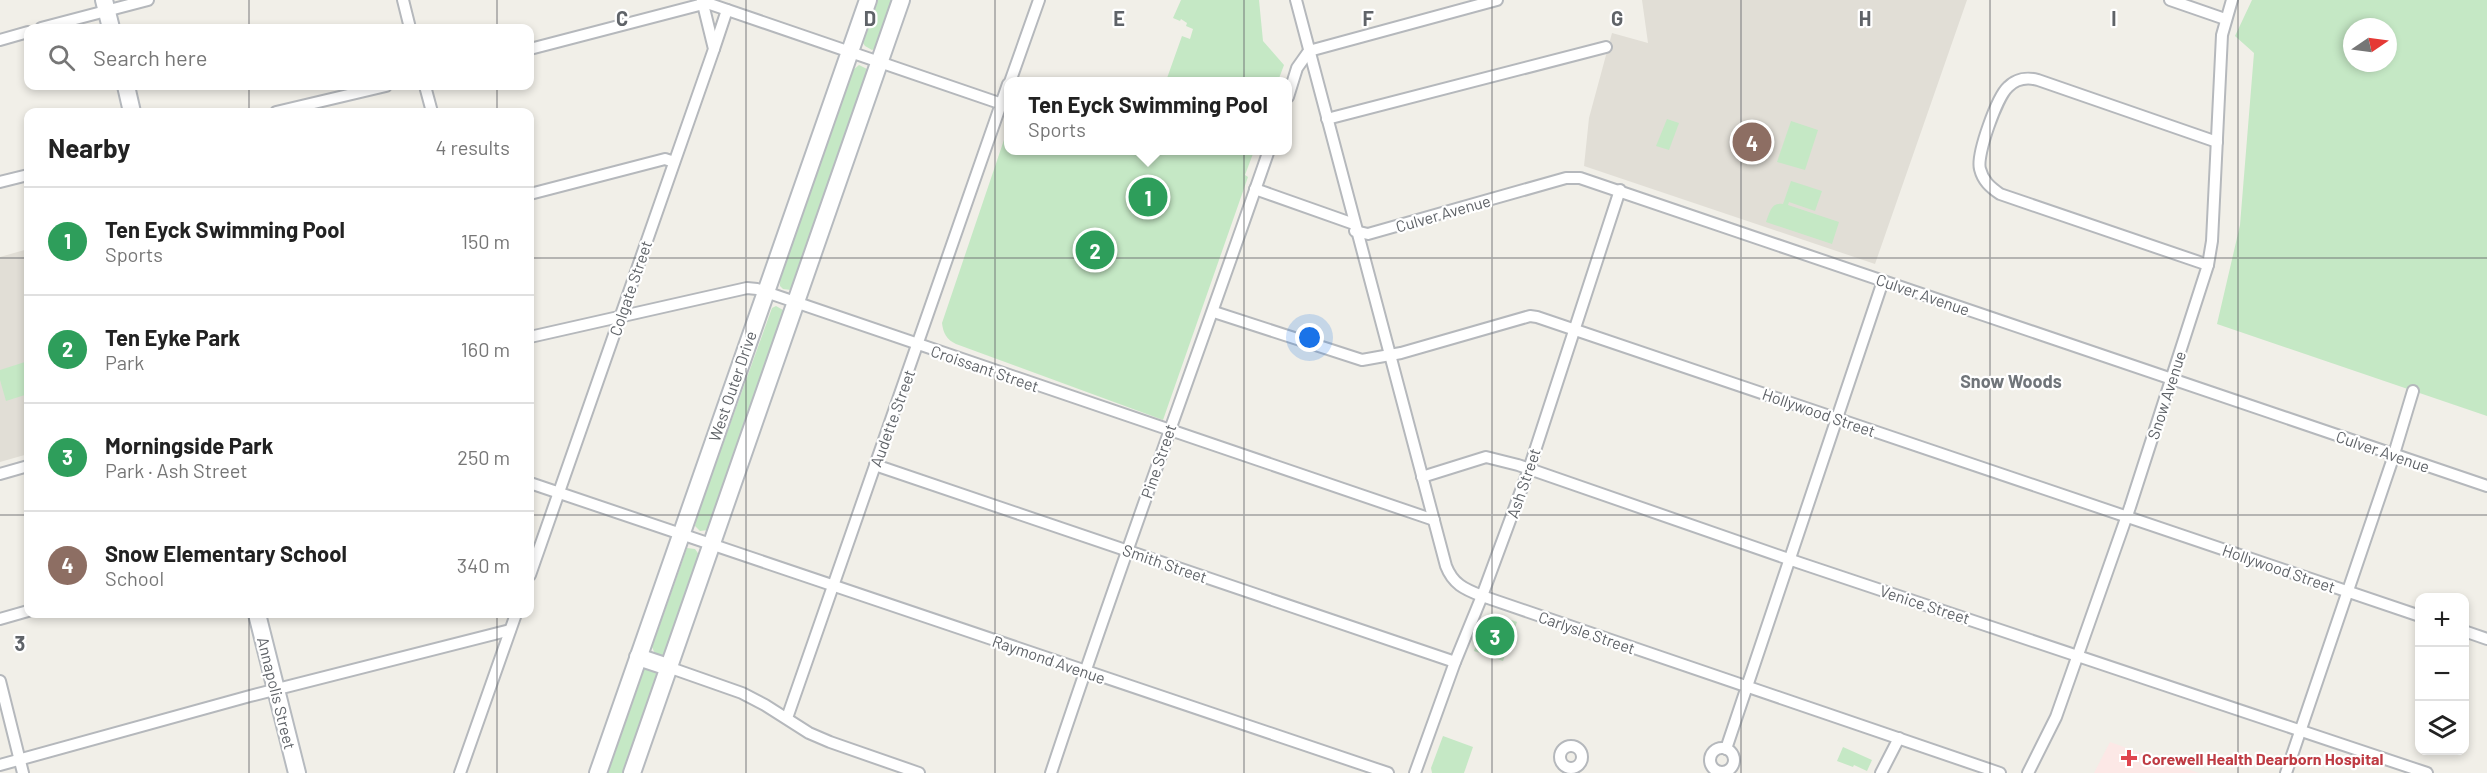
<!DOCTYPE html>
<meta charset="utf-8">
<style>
:root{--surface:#fff;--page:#f2f2f2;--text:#222;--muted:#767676;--line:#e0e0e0;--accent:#7c3aed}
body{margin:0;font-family:Barlow,sans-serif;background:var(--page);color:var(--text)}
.controls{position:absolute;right:18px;bottom:18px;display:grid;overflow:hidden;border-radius:12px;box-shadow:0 3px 9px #0003}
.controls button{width:54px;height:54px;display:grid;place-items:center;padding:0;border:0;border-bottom:2px solid var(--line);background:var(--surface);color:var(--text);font:30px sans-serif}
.compass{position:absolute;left:2343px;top:18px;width:54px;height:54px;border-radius:50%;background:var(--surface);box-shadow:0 3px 9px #0003;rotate:77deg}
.you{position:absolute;left:1310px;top:338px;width:21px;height:21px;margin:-15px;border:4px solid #fff;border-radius:50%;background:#1a73e8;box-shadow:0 0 0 9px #1a73e833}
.badge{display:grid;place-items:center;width:39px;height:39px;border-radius:50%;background:var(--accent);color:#fff;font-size:20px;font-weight:700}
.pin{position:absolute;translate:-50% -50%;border:3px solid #fff;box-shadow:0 2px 6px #0006}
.popup{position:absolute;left:1004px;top:77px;width:288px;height:78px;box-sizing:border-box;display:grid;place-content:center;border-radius:12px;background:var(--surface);filter:drop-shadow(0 2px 4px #0005);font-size:20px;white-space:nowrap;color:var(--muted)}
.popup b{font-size:22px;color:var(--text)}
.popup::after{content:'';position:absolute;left:50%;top:100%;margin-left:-12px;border:12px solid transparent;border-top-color:var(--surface)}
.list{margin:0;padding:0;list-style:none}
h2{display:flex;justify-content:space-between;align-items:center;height:78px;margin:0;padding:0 24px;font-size:26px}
h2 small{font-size:20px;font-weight:400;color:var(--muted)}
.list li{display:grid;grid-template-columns:39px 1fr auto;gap:18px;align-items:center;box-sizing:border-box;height:108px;padding:0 24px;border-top:2px solid var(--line)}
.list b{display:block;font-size:22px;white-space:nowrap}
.list p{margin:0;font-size:20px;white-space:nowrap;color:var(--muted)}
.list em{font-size:20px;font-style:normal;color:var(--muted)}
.icon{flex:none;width:33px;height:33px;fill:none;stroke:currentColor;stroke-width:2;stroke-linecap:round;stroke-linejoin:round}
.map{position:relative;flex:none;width:2487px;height:773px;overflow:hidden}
.search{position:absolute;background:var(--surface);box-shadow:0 3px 9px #0003;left:24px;top:24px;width:510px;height:66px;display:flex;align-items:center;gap:15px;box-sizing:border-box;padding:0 21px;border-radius:12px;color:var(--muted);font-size:22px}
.panel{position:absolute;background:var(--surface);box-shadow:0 3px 9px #0003;left:24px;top:108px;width:510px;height:510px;border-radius:12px}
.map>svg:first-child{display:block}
.education{fill:#e1ded6}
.medical{fill:#fce8e6}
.green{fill:#c5e8c5;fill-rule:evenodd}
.water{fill:#aadaff}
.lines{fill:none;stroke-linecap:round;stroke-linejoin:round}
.street-casing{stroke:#b5b8bc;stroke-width:14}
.secondary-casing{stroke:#b6babf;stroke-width:20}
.street{stroke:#fff;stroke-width:10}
.secondary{stroke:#fff;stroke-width:16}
.grid{fill:none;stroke:#5f6368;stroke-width:1.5;stroke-opacity:0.55}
.health-dot{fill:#e0444e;stroke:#fff;stroke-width:2}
.labels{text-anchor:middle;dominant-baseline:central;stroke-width:4.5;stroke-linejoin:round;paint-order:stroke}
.street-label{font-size:16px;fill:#5f6368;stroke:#fff}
.health-label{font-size:16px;font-weight:bold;fill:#be3a42;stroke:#fff;text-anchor:start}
.neighbourhood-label{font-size:18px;font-weight:bold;fill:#70757a;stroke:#fff}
.grid-label{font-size:20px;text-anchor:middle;font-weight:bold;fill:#5f6368;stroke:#fff;stroke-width:4.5;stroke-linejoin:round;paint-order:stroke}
</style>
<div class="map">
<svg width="2487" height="773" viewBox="0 0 2487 773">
<rect width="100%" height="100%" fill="#f1efe8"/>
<g class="education">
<polygon points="1642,0 1967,0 1875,264 1584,166 1589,118 1612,33 1648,43"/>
<polygon points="28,249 28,454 0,462 0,257"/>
</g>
<polygon class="medical" points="2110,742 2199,773 2094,773"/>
<g class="green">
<polygon points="878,0 894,0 876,48 872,50 865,46 863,43"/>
<polygon points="1181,0 1259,0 1263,41 1284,65 1278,81 1166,81 1182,36 1190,39 1193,29 1186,26 1187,23 1181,19 1180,21 1173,18"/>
<path d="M2252 0H2487V416L2217 324 2240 225 2254 53 2235 36ZM2352 27H2388V63H2352Z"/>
<polygon points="859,65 867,69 868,74 794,287 791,290 783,289 780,286 780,280 853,70"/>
<polygon points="1667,119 1679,123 1669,150 1656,146"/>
<polygon points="1791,121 1818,130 1805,170 1777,162"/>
<path d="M1008 128V150H1169L1184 155 1173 151H1254L1245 175 1248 177 1163 420 956 344C947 340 943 333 942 323Z"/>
<path d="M1791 181 1822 191 1815 211 1789 202 1788 205 1839 222 1832 244 1766 222C1770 212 1771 202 1783 204Z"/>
<polygon points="776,306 783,310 784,316 708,530 700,531 695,526 696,519 772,308"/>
<polygon points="28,361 28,394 6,401 0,380 0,370"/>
<polygon points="687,548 695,549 700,556 664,656 656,656 652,647"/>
<polygon points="1489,614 1495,614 1517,622 1503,661 1474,651 1486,617"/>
<polygon points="651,669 658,675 624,773 608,773 644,670"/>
<polygon points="1443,736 1473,747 1464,773 1432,773 1431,768"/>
<polygon points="1843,747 1872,760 1867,771 1854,765 1853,767 1837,761"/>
</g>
<polygon class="water" points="1147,179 1161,184 1150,215 1136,210"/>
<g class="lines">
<defs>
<g id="street">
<polyline points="403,0 410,28"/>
<path d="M1296 0 1446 566C1453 584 1464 589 1482 596L2000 773"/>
<polyline points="2170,0 2225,19"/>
<polyline points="41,28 148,0"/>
<polyline points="0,40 28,32"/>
<polyline points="530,49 707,3 1002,104"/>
<polyline points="714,49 727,10"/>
<polyline points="1010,82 1039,0"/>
<polyline points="425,86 432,112"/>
<polyline points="1288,97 1297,68 1309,51 1497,0"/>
<polyline points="276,112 386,86"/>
<polyline points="1327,119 1606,47"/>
<polyline points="0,182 28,175"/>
<polyline points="1255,189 1354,224"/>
<polyline points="530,194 665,159 674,162"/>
<polyline points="1355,231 1368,234 1566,178 1580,178 2487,486"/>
<path d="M2208 265 2000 194C1990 187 1983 181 1980 169 1976 155 1997 97 2008 87 2016 79 2027 77 2038 80L2217 142"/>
<polyline points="1214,312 1362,360 1401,353 1530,316 1537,317 2420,616"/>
<polyline points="530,337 747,288 757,289 1434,520"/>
<polyline points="875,465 1455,662"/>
<polyline points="0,474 28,466"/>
<polyline points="1422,477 1486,457 1518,465 1800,563 2427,773"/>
<polyline points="530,483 1388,773"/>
<polyline points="530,575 714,49 702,0"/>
<polyline points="0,619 28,611"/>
<polyline points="2464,631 2487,639"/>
<polyline points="668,667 742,693 765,705 809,733 830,742 919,773"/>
<polyline points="0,681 23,773"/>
<polyline points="787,718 1008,84"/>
<circle cx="1571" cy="757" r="11"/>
<circle cx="1722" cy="760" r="12"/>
<polyline points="1726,749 1883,281"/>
<polyline points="0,765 250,696 510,630"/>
<polyline points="460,773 516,614"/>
<path d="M1051 773C1120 564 1197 358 1269 150"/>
<polyline points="1415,773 1455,662 1482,596 1529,469 1620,190"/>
<polyline points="1881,773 1899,738"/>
<polyline points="2028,773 2056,717 2130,507 2208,265 2212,241 2222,35 2232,0"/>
<polyline points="2286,773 2391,464 2413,391"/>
</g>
<g id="secondary">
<polyline points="104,0 111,28"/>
<polyline points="126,86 132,112"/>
<polyline points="257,614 297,773"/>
<polyline points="638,657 668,667"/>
<polyline points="598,773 868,0"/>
<polyline points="632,773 901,0"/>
</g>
</defs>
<use href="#street" class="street-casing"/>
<use href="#secondary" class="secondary-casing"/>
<use href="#street" class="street"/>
<use href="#secondary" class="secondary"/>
</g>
<path class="grid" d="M249 0V28M497 0V28M746 0V773M995 0V773M1244 0V773M1492 0V773M1741 0V773M1990 0V773M2238 0V773M249 86V112M497 86V112M0 258H28M530 258H2487M0 515H28M530 515H2487M249 614V773M497 614V773"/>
<path class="health-dot" d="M2126 749h6v6h6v6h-6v6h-6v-6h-6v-6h6z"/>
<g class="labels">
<g class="street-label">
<text transform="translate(1443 213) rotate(-16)">Culver Avenue</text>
<text transform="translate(630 288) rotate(-71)">Colgate Street</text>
<text transform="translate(1923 294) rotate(19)">Culver Avenue</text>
<text transform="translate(985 368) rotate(19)">Croissant Street</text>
<text transform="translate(732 386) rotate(-71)">West Outer Drive</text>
<text transform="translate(2166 395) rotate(-72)">Snow Avenue</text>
<text transform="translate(1819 412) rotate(19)">Hollywood Street</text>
<text transform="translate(892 418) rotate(-70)">Audette Street</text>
<text transform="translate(2383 451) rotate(19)">Culver Avenue</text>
<text transform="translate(1158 461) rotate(-71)">Pine Street</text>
<text transform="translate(1523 483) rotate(-71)">Ash Street</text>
<text transform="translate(1165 563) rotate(19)">Smith Street</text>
<text transform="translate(2279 568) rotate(19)">Hollywood Street</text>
<text transform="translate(1925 604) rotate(18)">Venice Street</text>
<text transform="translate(1587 632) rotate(19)">Carlysle Street</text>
<text transform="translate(1049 659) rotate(19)">Raymond Avenue</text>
<text transform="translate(277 693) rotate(76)">Annapolis Street</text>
</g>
<g class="health-label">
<text x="2142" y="758">Corewell Health Dearborn Hospital</text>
</g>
<g class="neighbourhood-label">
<text x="2011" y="381">Snow Woods</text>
</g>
</g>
<g class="grid-label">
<text x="622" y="26">C</text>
<text x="870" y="26">D</text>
<text x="1119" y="26">E</text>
<text x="1368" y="26">F</text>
<text x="1617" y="26">G</text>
<text x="1865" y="26">H</text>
<text x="2114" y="26">I</text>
<text x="20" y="651">3</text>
</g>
</svg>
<div class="controls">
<button>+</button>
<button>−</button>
<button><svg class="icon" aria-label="layers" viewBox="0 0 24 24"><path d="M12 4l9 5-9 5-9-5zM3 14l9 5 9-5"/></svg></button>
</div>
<svg class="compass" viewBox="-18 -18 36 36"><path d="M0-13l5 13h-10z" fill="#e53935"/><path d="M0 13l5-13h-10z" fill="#767676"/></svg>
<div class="you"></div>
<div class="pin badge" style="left:1148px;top:197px;background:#2e9e5b">1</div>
<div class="popup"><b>Ten Eyck Swimming Pool</b>Sports</div>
<div class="pin badge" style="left:1095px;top:250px;background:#2e9e5b">2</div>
<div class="pin badge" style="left:1495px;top:636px;background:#2e9e5b">3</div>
<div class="pin badge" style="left:1752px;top:142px;background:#8d6e63">4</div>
<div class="search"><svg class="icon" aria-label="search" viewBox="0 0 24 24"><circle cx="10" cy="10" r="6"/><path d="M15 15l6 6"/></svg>Search here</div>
<section class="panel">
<h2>Nearby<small>4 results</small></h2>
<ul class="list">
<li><span class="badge" style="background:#2e9e5b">1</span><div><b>Ten Eyck Swimming Pool</b><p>Sports</p></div><em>150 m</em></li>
<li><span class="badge" style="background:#2e9e5b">2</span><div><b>Ten Eyke Park</b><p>Park</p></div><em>160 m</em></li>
<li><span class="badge" style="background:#2e9e5b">3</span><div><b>Morningside Park</b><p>Park · Ash Street</p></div><em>250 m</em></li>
<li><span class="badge" style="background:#8d6e63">4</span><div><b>Snow Elementary School</b><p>School</p></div><em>340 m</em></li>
</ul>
</section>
</div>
